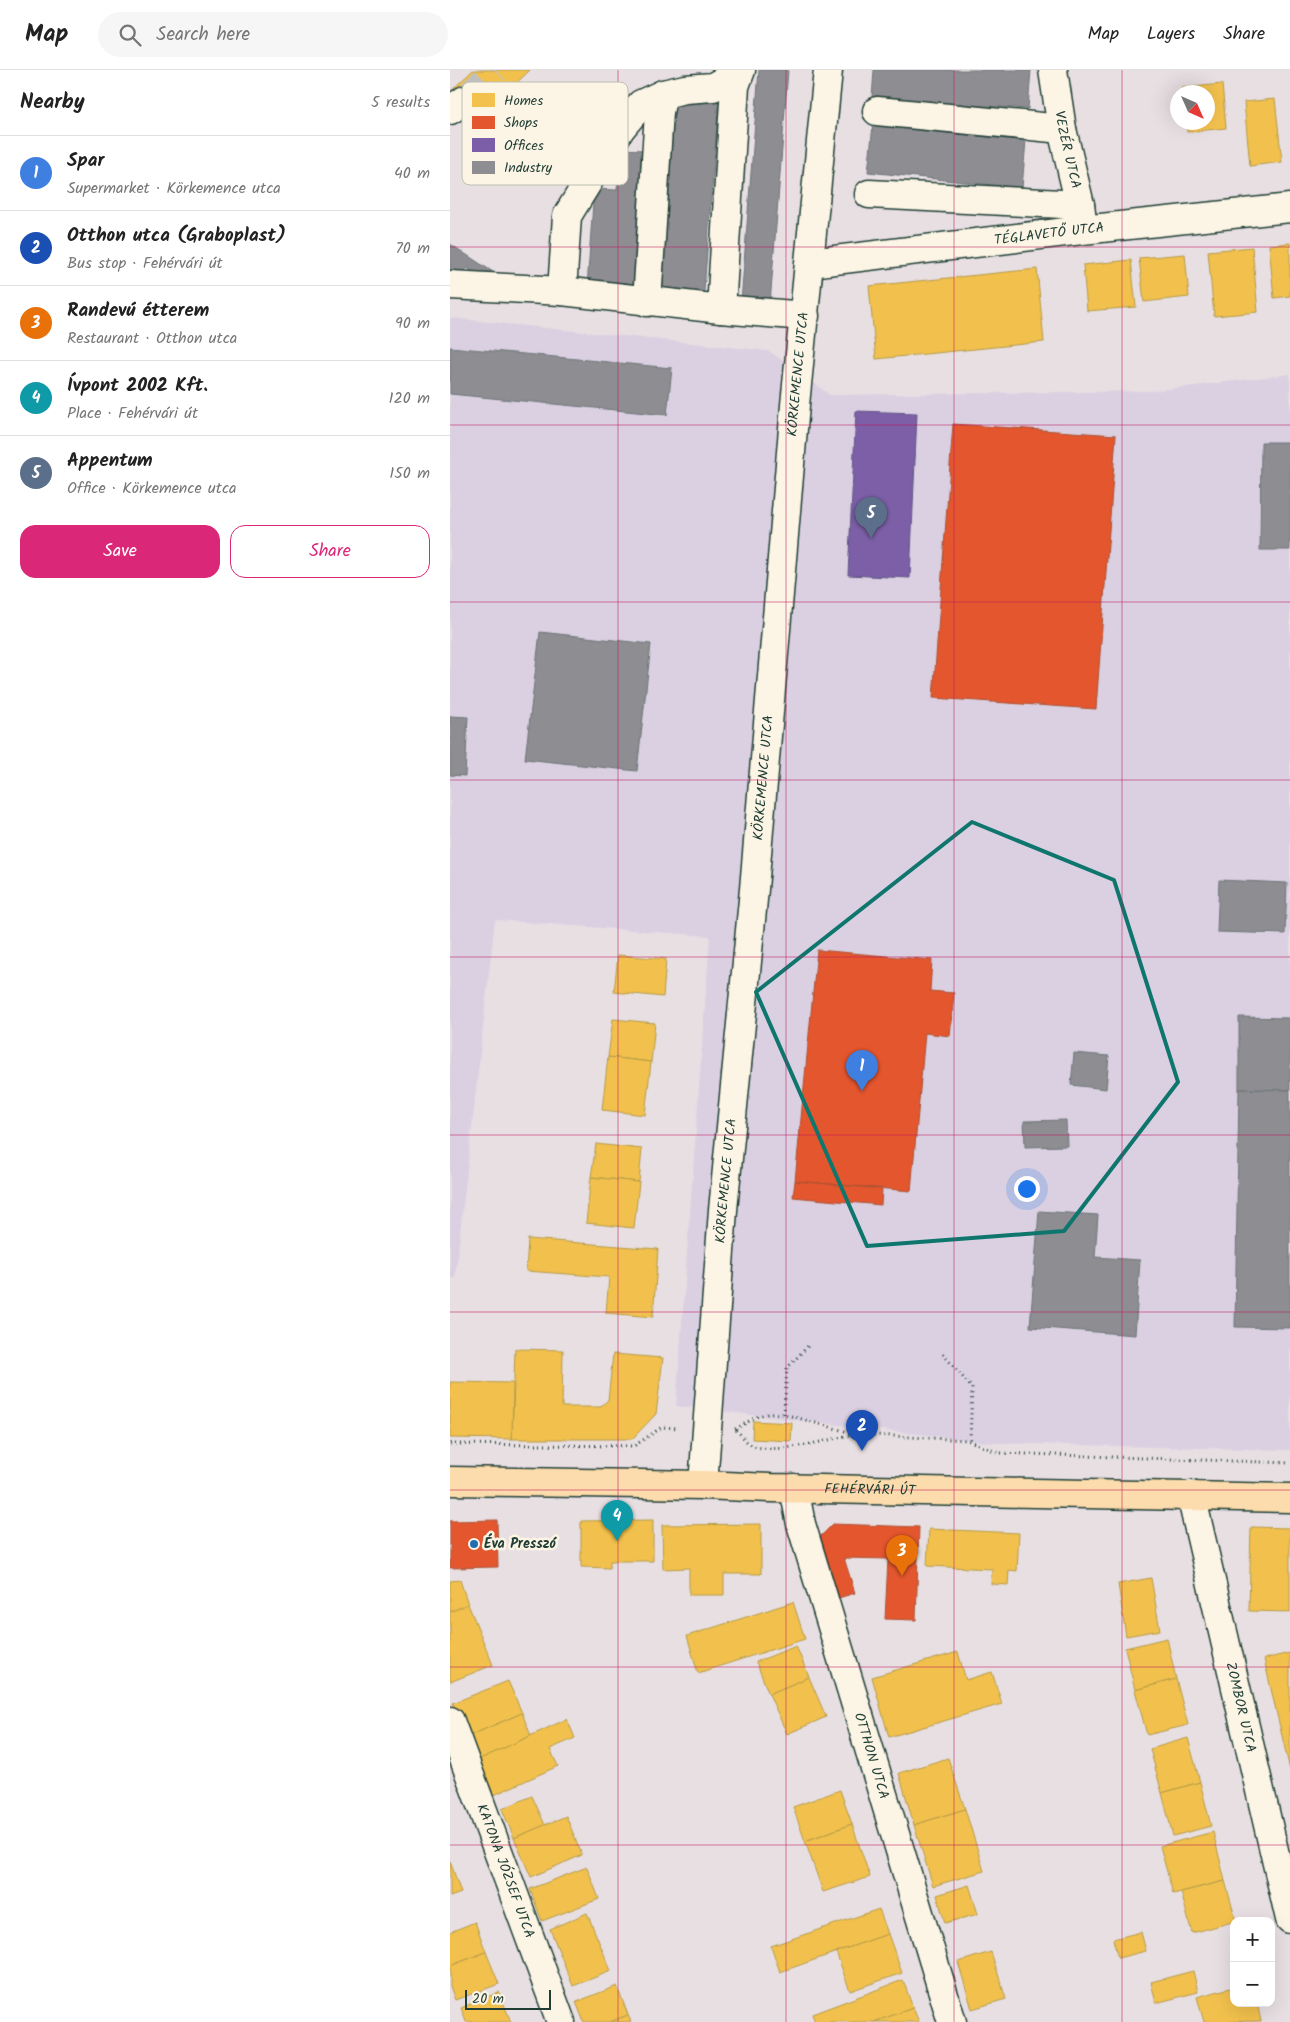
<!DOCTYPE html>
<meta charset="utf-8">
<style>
:root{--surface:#fff;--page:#f6f6f6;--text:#222;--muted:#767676;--line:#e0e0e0;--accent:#db2777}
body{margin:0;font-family:Kalam,sans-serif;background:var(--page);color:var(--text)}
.controls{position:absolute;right:15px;bottom:15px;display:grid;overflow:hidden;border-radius:10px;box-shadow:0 5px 20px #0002}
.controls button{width:45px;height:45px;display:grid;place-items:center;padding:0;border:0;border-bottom:1px solid var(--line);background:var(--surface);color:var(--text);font:25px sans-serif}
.compass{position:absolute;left:720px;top:15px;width:45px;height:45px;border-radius:50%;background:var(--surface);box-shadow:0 5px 20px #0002;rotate:135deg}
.scale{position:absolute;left:15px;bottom:12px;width:86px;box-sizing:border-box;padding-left:5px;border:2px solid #1f3d34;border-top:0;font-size:14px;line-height:18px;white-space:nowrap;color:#1f3d34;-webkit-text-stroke:4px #fcf5e5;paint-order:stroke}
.you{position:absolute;left:576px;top:1118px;width:18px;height:18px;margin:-12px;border:4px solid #fff;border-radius:50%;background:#1a73e8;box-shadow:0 0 0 8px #1a73e833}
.badge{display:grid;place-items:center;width:32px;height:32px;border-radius:50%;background:var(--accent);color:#fff;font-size:16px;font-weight:700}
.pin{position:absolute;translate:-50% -41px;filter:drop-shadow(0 1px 2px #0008)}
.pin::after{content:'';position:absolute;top:26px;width:18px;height:15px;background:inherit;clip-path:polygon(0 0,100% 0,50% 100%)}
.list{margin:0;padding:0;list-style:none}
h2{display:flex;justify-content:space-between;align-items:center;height:65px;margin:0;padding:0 20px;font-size:21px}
h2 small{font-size:16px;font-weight:400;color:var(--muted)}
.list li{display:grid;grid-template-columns:32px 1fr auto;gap:15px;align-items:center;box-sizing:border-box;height:75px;padding:0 20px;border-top:1px solid var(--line)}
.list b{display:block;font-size:19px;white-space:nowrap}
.list p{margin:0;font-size:16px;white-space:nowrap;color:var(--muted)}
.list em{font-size:16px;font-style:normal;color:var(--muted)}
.actions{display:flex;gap:10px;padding:15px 20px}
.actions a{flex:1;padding:11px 0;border:1px solid var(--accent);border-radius:15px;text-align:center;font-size:18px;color:var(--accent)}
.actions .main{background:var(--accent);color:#fff}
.icon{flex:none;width:28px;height:28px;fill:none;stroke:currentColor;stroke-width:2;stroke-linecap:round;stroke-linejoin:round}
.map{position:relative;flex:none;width:840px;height:1952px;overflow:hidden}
header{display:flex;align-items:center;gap:30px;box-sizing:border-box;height:70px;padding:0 25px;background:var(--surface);border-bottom:1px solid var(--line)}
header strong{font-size:24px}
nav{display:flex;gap:28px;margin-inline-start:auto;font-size:18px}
.search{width:350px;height:45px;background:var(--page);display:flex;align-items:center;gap:12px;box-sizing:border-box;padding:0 18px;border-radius:28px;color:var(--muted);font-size:19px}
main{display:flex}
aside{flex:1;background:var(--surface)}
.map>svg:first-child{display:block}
.built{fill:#dad0e2}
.homes{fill:#f2c14e;stroke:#b39946}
.shops{fill:#e4572e;stroke:#a94f30}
.offices{fill:#7b5ea7;stroke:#5f5484}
.industry{fill:#8d8d92;stroke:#6c7576}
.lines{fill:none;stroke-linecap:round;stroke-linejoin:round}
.minor-tunnel{stroke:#c0bfc0;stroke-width:28;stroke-dasharray:28 14;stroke-linecap:butt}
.minor-casing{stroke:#1f3d34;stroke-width:31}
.major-casing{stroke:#1f3d34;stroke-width:31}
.path{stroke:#1f3d34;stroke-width:3;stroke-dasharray:1 4;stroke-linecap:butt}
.minor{stroke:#fcf5e5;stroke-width:28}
.major{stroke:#fcdcac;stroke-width:28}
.marked{fill:none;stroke:#0f766e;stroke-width:4;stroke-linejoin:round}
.grid{fill:none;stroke:#c2185b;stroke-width:1;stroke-opacity:0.55}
.poi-dot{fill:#1f6fb2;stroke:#fcf5e5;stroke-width:2}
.labels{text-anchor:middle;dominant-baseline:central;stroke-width:5;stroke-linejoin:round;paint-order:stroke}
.street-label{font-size:14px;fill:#1f3d34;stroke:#fcf5e5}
.poi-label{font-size:14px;font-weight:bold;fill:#1f3d34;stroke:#fcf5e5;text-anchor:start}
.key{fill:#fcf5e5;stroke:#babeb0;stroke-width:1}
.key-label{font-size:14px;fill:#1f3d34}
</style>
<header>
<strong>Map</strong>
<div class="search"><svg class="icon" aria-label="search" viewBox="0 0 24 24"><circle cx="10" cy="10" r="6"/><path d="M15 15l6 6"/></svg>Search here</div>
<nav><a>Map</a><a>Layers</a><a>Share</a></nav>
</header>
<main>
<aside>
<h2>Nearby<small>5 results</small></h2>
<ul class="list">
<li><span class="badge" style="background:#3f7fe0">1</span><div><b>Spar</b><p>Supermarket · Körkemence utca</p></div><em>40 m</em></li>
<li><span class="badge" style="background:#1a4fb4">2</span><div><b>Otthon utca (Graboplast)</b><p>Bus stop · Fehérvári út</p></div><em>70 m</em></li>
<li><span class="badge" style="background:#e8710a">3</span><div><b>Randevú étterem</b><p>Restaurant · Otthon utca</p></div><em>90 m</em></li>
<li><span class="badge" style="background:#0f9aa8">4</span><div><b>Ívpont 2002 Kft.</b><p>Place · Fehérvári út</p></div><em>120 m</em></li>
<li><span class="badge" style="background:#5c6f8a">5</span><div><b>Appentum</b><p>Office · Körkemence utca</p></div><em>150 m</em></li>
</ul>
<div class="actions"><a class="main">Save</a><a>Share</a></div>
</aside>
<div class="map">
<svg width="840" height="1952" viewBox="0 0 840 1952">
<rect width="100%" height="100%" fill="#e8dfe3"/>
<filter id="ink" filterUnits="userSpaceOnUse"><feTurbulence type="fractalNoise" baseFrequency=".02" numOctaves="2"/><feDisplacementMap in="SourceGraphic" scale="10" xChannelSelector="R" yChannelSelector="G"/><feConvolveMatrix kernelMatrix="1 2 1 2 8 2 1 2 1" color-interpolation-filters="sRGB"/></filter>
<g filter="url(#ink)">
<polygon class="built" points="0,248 319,281 380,325 703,321 840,304 840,1380 544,1373 226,1336 260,866 45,850 5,1208 0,1208"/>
<g class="homes">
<polygon points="23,0 80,0 31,47 4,18"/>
<polygon points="772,14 776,58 737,62 736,52 758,52 758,22 733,22 732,18"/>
<polygon points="825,29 832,92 800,96 794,32"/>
<polygon points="840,173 840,226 824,228 819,175"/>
<polygon points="802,177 808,242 764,246 758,181"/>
<polygon points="735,184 739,227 694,232 689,188"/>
<polygon points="681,190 686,237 637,241 633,195"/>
<polygon points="587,199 594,272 426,289 419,216"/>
<polygon points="168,885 216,889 213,927 164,922"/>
<polygon points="163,949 205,953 201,992 158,987"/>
<polygon points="158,987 201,992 195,1045 152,1040"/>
<polygon points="146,1074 192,1079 189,1112 141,1107"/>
<polygon points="141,1107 189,1112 184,1158 136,1153"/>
<polygon points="78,1169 208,1179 203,1247 156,1243 159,1207 76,1201"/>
<polygon points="65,1279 113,1280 112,1337 150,1337 158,1330 163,1284 213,1288 206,1344 182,1369 62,1369"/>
<polygon points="0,1312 63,1313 62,1369 0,1368"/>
<polygon points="303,1351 342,1353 341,1371 302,1369"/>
<polygon points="203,1450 203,1491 160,1491 160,1498 131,1497 131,1451"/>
<polygon points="311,1454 311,1504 274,1504 274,1525 239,1525 239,1498 213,1499 212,1455"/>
<polygon points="801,1457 840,1458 840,1542 799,1541"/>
<polygon points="479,1459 569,1463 567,1501 559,1500 558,1515 541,1514 542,1499 477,1496"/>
<polygon points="701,1508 710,1560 676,1566 668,1514"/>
<polygon points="10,1510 18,1534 0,1542 0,1511"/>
<polygon points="343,1532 355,1569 248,1603 237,1566"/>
<polygon points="18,1534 43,1595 0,1612 0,1542"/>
<polygon points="717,1568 726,1609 685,1620 675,1578"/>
<polygon points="346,1576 359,1607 319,1624 306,1592"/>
<polygon points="508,1582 516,1610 542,1602 552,1634 439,1667 422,1607"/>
<polygon points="840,1583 840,1700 814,1589"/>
<polygon points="359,1607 376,1647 337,1664 319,1624"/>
<polygon points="726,1609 738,1655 697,1665 685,1620"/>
<polygon points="58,1611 72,1643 17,1667 3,1633"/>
<polygon points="72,1643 81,1666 28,1690 17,1667"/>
<polygon points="117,1649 125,1668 100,1679 108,1696 44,1725 28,1690"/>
<polygon points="738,1668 750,1712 712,1723 700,1679"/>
<polygon points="498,1688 515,1739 464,1755 449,1703"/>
<polygon points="750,1712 761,1756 723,1766 712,1723"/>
<polygon points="390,1720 402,1754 355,1771 343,1737"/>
<polygon points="82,1726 95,1755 64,1768 52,1739"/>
<polygon points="515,1739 534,1801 483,1816 464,1755"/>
<polygon points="116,1746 132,1785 81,1807 64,1768"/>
<polygon points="402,1754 420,1807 373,1822 355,1771"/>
<polygon points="763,1762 775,1811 723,1824 710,1776"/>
<polygon points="0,1791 11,1823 0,1827"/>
<polygon points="137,1797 149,1829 92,1851 80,1819"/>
<polygon points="775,1811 786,1851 742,1863 731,1822"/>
<polygon points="519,1815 528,1844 495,1853 487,1825"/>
<polygon points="429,1839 438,1864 330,1902 321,1876"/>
<polygon points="137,1843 161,1901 123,1916 100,1859"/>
<polygon points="25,1852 36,1882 0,1896 0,1862"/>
<polygon points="691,1862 696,1881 668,1888 663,1869"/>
<polygon points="438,1864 452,1903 400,1921 386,1882"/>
<polygon points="36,1882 49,1914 5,1930 0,1916 0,1896"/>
<polygon points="541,1882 556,1929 522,1939 508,1892"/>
<polygon points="743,1901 748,1922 706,1933 701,1912"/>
<polygon points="453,1910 463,1938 424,1952 365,1952 362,1944"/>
<polygon points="167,1916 178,1945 160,1952 134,1952 126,1932"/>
<polygon points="784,1917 784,1933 807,1933 811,1951 754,1952 747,1927"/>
<polygon points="49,1922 61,1952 16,1952 11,1938"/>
<polygon points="463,1938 469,1952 424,1952"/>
<polygon points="178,1945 181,1952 160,1952"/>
</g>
<g class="shops">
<polygon points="503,354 666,365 646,639 483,628"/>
<polygon points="367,880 482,890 480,921 504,923 500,966 475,963 461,1121 345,1111"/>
<polygon points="345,1111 432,1119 431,1135 343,1127"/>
<polygon points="47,1450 48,1497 0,1498 0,1451"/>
<polygon points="383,1454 469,1457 466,1550 435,1549 438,1489 394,1488 405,1523 382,1530 364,1473"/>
</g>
<polygon class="offices" points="406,341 467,343 460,508 398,505"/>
<g class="industry">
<polygon points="309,0 338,0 320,234 291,232"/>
<polygon points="424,0 581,0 578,39 422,28"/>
<polygon points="225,25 269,28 253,233 209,229"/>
<polygon points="423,55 576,70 572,118 418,102"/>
<polygon points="170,79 195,80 185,220 137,217 144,119 167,120"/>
<polygon points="0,174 43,202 37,211 17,198 9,211 0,205"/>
<polygon points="0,277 222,298 217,345 0,324"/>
<polygon points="811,372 840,372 840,480 810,480"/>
<polygon points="90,562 201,574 187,701 75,689"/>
<polygon points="0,646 18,647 15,706 0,705"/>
<polygon points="769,810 837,813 835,864 767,862"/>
<polygon points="789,947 840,948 840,1020 789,1019"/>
<polygon points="624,983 659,986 656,1019 621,1015"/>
<polygon points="789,1019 840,1020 840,1258 785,1257"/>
<polygon points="616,1050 617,1076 575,1077 574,1051"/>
<polygon points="589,1141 648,1145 645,1187 690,1190 685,1265 580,1257"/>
</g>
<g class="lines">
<polyline class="minor-tunnel" points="15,30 46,0"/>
<defs>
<g id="minor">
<path id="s1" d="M603 0 612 59 630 135 632 151"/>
<polyline points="0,40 15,30"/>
<polyline points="427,41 612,59"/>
<polyline points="419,124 630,135"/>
<path id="s2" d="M360 193 632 160 840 138"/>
<polyline points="0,215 112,221 271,239 355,246"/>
<polyline points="112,221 117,146 171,58 191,34 213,24 235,19 263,17 284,5 288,0"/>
<polyline points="197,232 209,42 213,24"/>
<polyline points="271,239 285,16 291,0"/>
<path id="s3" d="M253 1415 273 1140 304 819 345 335 378 0"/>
<path id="s4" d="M344 1418 351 1454 502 1952"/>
<path id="s5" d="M741 1425 840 1849"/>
<path id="s6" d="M0 1651 111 1952"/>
</g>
<g id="major">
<path id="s7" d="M0 1411 253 1415 320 1418 840 1428"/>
</g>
</defs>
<use href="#minor" class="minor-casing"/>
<use href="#major" class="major-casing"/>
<g class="path">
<polyline points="493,1284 522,1318 520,1371"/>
<polyline points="334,1344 337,1298 358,1276"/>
<path d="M285 1359C307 1348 306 1342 334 1344L405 1364 517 1370 549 1383 840 1393"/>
<path d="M286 1360C291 1364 295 1371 300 1374 319 1387 382 1369 404 1364"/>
<polyline points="0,1374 184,1376 212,1357 228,1358"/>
</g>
<use href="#minor" class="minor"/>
<use href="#major" class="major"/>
</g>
</g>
<path class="marked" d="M522 752 664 810 728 1012 614 1161 417 1176 306 922Z"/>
<path class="grid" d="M168 0V1952M336 0V1952M504 0V1952M672 0V1952M0 177H840M0 355H840M0 532H840M0 710H840M0 887H840M0 1065H840M0 1242H840M0 1420H840M0 1597H840M0 1775H840"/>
<circle class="poi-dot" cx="24" cy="1474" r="5"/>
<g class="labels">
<g class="street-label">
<text stroke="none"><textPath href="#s1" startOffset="81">VEZÉR UTCA</textPath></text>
<text stroke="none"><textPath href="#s2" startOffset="241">TÉGLAVETŐ UTCA</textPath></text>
<text stroke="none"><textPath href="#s3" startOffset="1115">KÖRKEMENCE UTCA</textPath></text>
<text stroke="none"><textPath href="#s3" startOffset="710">KÖRKEMENCE UTCA</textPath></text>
<text stroke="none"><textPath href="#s3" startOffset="305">KÖRKEMENCE UTCA</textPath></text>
<text stroke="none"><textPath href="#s7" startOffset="420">FEHÉRVÁRI ÚT</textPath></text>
<text stroke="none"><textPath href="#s5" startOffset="218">ZOMBOR UTCA</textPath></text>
<text stroke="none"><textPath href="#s4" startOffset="279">OTTHON UTCA</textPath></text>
<text stroke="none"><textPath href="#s6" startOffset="160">KATONA JÓZSEF UTCA</textPath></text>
</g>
<g class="poi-label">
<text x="34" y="1474">Éva Presszó</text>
</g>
</g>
<rect x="12" y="12" width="166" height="103" rx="8" class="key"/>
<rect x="22" y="23" width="23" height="14" fill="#f2c14e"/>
<rect x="22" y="46" width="23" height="13" fill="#e4572e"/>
<rect x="22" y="68" width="23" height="14" fill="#7b5ea7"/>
<rect x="22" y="91" width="23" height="13" fill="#8d8d92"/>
<g class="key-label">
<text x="54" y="35">Homes</text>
<text x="54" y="57">Shops</text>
<text x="54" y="80">Offices</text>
<text x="54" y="102">Industry</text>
</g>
</svg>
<div class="controls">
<button>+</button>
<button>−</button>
</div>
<svg class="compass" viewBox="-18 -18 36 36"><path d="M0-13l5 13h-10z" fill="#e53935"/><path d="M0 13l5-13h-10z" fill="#767676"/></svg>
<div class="scale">20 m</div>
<div class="you"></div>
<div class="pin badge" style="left:412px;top:1021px;background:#3f7fe0">1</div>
<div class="pin badge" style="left:412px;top:1381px;background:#1a4fb4">2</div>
<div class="pin badge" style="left:452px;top:1506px;background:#e8710a">3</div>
<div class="pin badge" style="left:167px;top:1471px;background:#0f9aa8">4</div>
<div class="pin badge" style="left:421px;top:468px;background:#5c6f8a">5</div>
</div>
</main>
